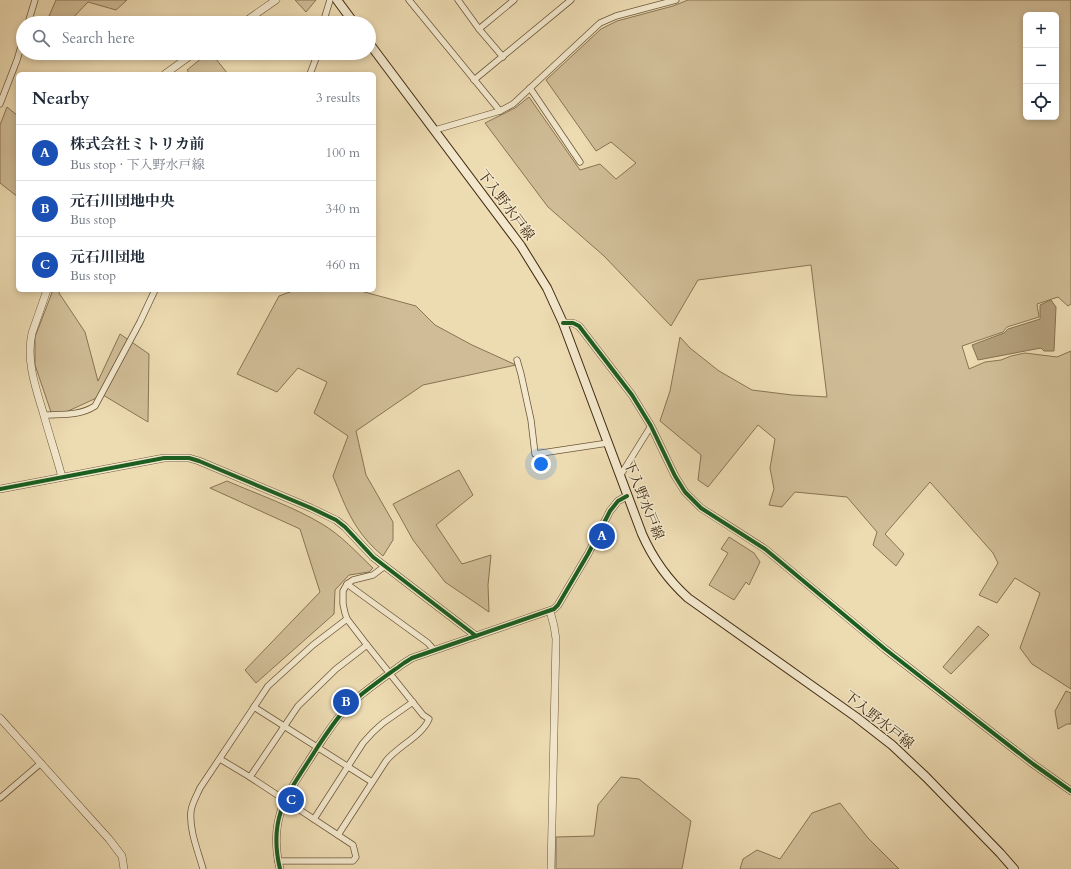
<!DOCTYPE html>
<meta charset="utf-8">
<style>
:root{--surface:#fff;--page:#f2f2f3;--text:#1f2937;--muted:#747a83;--line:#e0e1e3;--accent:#8f2418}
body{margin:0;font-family:Cardo,"Noto Serif JP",serif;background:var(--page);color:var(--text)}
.controls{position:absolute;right:12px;top:12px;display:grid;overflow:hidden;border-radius:6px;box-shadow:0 2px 6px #0003}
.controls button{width:36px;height:36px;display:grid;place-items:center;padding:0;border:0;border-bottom:1px solid var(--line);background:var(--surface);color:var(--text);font:20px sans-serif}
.you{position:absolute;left:541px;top:464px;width:14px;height:14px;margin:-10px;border:3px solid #fff;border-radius:50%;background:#1a73e8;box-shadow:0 0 0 6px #1a73e833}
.badge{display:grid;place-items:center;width:26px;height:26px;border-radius:50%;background:var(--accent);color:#fff;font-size:13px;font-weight:700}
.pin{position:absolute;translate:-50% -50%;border:2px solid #fff;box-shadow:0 1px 4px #0006}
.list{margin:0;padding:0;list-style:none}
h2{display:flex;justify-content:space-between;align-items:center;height:52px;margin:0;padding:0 16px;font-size:17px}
h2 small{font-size:13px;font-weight:400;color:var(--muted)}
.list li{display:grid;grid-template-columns:26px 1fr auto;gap:12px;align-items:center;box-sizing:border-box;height:56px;padding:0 16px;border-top:1px solid var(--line)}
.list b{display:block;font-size:15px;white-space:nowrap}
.list p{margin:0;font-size:13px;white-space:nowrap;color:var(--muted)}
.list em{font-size:13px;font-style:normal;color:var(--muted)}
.icon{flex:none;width:22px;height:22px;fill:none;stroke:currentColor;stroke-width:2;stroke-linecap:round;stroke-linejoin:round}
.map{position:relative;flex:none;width:1071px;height:869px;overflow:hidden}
.search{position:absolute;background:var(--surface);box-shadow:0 2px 6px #0003;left:16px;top:16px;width:360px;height:44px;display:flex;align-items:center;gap:10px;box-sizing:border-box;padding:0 14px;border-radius:22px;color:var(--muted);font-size:15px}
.panel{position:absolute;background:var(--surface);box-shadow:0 2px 6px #0003;left:16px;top:72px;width:360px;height:220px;border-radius:6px}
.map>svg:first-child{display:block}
.green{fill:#d0bd97;stroke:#887454;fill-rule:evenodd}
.water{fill:#b39f7b;stroke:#857151}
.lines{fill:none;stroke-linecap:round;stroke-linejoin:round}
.minor-casing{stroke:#6c5739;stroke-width:7}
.tertiary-casing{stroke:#6c5739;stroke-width:8}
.secondary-casing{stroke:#412b11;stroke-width:10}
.minor{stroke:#f3e8cd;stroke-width:5.5}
.tertiary{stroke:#f3e8cd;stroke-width:7}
.secondary{stroke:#f3e8cd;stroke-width:8}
.cycleway-casing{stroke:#f3e8cd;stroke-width:6}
.cycleway{stroke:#1b5e20;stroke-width:4}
.labels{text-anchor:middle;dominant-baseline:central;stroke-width:3;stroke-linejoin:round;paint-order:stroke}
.street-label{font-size:14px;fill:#412b11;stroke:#f3e8cd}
</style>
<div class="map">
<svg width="1071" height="869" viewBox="0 0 1071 869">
<rect width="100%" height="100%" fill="#eddbb2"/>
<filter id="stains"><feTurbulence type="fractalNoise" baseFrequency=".005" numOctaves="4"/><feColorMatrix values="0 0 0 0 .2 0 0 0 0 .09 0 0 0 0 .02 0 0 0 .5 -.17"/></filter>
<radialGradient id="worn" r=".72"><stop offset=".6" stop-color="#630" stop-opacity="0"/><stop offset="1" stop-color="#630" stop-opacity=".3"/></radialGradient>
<g class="green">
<polygon points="56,0 127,0 116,10 88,2 69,22 49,16"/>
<polygon points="295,0 316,0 306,12"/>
<path d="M688 0H1071V304L1068 306 1058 297 1037 304 1039 317 1007 327 1003 332 962 346 969 369 985 362 1001 360 1011 356 1025 353 1057 357 1071 351V689L1032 664 1020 648 1040 593 1015 578 997 603 979 595 998 563 993 553 930 482 885 534 904 554 896 566 873 545 877 532 847 497 795 492 782 507 769 505 774 489 770 468 775 439 758 425 708 487 698 480 701 455 660 421 670 391 680 337 690 348 719 371 752 390 792 395 827 397 811 265 698 280 671 326 604 256 548 207 485 123 515 108 529 97 580 170 600 164 616 179 636 163 611 142 596 151 546 80 601 29 617 21 673 6ZM1026 15H1056V117H1026Z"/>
<polygon points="208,53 211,53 228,74 190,74 187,70"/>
<polygon points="7,107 18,116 18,197 0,183 0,125"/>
<polygon points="53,290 60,290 59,293 85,332 98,381 120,334 149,354 148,422 103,395 53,418 35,365 35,337"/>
<path d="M295 290H357L416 306 435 325 472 345 516 365 423 385 356 431 366 475 393 522V540L383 556C354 532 346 508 333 476L348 436 314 413 327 382 298 368 277 392 237 374 279 296Z"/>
<polygon points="459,470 473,495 436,525 462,564 491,555 488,585 489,612 445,582 413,540 393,504"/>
<path d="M227 481C257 494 294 507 322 524 341 535 357 553 373 568L369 572 349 575 335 590 334 614 256 683 245 670 320 592 300 529 210 488Z"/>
<polygon points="729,537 754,553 760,562 749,585 746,582 734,600 709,585 728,553 721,549"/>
<polygon points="978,626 989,635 951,674 943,667"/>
<polygon points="1066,691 1071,693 1071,724 1067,724 1058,729 1055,711"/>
<polygon points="621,777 639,779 691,821 682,869 556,869 556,837 594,836 598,805"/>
<polygon points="840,803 868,838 899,869 740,869 743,859 757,850 780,859 812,813"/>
</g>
<polygon class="water" points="1051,300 1056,307 1054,351 1044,351 1041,348 978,360 972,345 1004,333 1008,329 1040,319 1040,305"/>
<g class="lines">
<defs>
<g id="minor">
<polyline points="409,0 500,111"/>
<polyline points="458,0 479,29 503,57"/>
<polyline points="28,23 35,0"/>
<polyline points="323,23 330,0"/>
<polyline points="479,29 514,0"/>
<polyline points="310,74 318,53"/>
<polyline points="474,80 571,0"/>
<polyline points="530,88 580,162"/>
<polyline points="0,104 17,60 23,40"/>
<polyline points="435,130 500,111 513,104 600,23 616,16 676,0"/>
<polyline points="517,360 521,374 531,420 535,454 608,443"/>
<path d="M44 415C61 414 80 416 95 406L140 322 155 290"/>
<polyline points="620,476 651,426"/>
<polyline points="347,584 428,643 434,650"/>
<polyline points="254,707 372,782"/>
<polyline points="220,759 250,777 353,845 356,857 353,861 278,861"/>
<polyline points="250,777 298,706 336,669 367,645"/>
<polyline points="0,798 41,763"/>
<polyline points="314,819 363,743 373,732 383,723 413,702"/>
<path d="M338 835 386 761C398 746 422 736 429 719L423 715 367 645 347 619 345 613 343 604V591L347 584 353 580 373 575 385 566"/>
<path d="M203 869C198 851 189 830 191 811 192 803 197 795 200 788L268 686 313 645 347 619"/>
</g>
<g id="tertiary">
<polyline points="243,23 276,0"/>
<polyline points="165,74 194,53"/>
<path d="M47 290 32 333C26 360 35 386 43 412 49 434 56 455 62 477"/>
<polyline points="563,323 573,323 579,326 632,395 651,426 675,476 685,492 701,508 765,549 885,649 1033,764 1071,791"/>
<polyline points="0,489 164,458 189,458 199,461 311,508 336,520 345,527 373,557 476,636"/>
<polyline points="550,611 554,626 556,639 551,869"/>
<polyline points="0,718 109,839 122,856 124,869"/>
<path d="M280 869C267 815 290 791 317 748 327 733 337 717 350 704 367 689 386 676 404 663L412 658 554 609 558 605 588 554 610 511 618 501 627 496"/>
</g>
<g id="secondary">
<polyline points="337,0 354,23"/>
<path d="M369 43 521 246 547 288 563 323 642 534C653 559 667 579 688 598L856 717 892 745 926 777 1000 853 1014 869"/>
</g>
</defs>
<use href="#minor" class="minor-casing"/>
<use href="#tertiary" class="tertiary-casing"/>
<use href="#secondary" class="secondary-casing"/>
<use href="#minor" class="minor"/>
<use href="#tertiary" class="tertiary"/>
<use href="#secondary" class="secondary"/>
<defs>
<g id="cycleway">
<polyline points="563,323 573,323 579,326 632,395 651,426 675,476 685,492 701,508 765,549 885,649 1033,764 1071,791"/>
<polyline points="0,489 164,458 189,458 199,461 311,508 336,520 345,527 373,557 476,636"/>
<path d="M280 869C267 815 290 791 317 748 327 733 337 717 350 704 367 689 386 676 404 663L412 658 554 609 558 605 588 554 610 511 618 501 627 496"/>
</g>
</defs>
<use href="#cycleway" class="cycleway-casing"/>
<use href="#cycleway" class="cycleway"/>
</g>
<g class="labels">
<g class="street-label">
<text transform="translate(506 205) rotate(53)">下入野水戸線</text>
<text transform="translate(644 500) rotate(68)">下入野水戸線</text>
<text transform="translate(879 720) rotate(38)">下入野水戸線</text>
</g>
</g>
<rect width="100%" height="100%" filter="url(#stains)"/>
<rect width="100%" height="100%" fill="url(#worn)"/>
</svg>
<div class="controls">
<button>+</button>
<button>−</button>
<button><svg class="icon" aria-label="locate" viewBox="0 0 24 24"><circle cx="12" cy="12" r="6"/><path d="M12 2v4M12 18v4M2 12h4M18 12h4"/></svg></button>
</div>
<div class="you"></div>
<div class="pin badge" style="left:602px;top:536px;background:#1a4fb4">A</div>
<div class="pin badge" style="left:346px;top:702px;background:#1a4fb4">B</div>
<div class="pin badge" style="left:291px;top:800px;background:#1a4fb4">C</div>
<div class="search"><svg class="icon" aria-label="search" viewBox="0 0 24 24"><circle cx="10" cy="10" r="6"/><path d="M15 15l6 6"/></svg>Search here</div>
<section class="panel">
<h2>Nearby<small>3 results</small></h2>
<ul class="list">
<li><span class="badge" style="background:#1a4fb4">A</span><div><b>株式会社ミトリカ前</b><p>Bus stop · 下入野水戸線</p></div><em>100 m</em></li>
<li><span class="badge" style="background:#1a4fb4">B</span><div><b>元石川団地中央</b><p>Bus stop</p></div><em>340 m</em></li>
<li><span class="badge" style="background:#1a4fb4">C</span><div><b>元石川団地</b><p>Bus stop</p></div><em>460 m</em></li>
</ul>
</section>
</div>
